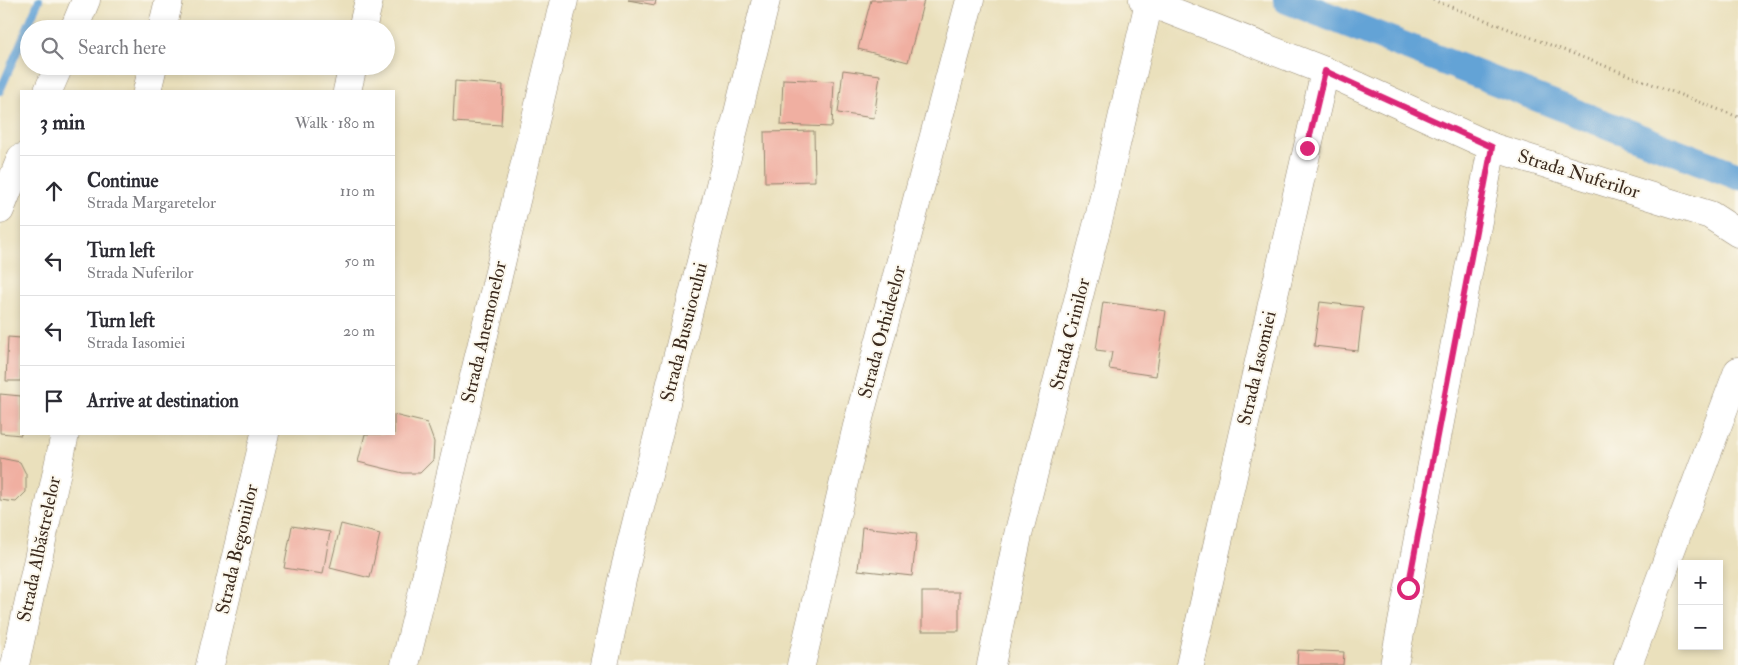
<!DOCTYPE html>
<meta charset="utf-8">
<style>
:root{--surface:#fff;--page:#f7f7f7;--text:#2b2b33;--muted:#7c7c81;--line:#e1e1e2}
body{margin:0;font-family:"IM FELL Double Pica",serif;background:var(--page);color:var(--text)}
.controls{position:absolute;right:15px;bottom:15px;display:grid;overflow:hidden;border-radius:0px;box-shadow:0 2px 8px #0003}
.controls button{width:45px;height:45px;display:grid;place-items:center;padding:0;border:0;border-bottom:1px solid var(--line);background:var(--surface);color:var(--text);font:25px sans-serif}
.stop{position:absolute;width:15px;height:15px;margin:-11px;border:4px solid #db2777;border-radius:50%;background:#fff}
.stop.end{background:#db2777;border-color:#fff;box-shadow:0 1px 5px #0008}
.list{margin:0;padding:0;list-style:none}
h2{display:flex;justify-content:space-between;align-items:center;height:65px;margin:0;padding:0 20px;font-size:21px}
h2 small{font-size:16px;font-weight:400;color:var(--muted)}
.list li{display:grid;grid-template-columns:32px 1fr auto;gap:15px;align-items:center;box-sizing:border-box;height:70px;padding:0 20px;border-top:1px solid var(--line)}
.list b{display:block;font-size:19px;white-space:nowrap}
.list p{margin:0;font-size:16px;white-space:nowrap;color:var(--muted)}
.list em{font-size:16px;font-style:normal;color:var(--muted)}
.icon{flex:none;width:28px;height:28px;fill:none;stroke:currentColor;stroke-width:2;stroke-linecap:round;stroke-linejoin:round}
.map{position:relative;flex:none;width:1738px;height:665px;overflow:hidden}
.search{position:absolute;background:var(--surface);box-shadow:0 2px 8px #0003;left:20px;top:20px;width:375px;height:55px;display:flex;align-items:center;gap:12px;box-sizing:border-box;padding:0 18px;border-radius:28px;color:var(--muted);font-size:19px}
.panel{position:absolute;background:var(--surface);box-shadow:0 2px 8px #0003;left:20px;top:90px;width:375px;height:345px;border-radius:0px}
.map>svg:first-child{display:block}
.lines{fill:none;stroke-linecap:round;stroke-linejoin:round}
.stream{stroke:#63a3d6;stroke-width:8}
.canal{stroke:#63a3d6;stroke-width:28}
.building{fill:#f0afa1}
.street-casing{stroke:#92856d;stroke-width:29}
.path{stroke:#92856d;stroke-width:3;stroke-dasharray:1 4;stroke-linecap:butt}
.street{stroke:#fff;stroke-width:28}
.route{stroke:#db2777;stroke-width:6}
.labels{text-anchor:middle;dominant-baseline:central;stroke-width:4;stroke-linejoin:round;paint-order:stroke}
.street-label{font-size:19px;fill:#3b2a1e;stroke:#fbf7ec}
</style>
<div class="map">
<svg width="1738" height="665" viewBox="0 0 1738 665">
<rect width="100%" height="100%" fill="#fbf7ec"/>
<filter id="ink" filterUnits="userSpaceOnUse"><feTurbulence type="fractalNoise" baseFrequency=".02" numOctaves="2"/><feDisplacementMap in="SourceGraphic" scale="10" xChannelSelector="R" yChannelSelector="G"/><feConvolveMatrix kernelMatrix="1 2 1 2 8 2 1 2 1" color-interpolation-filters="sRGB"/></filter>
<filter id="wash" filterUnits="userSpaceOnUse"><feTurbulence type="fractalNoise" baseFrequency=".0096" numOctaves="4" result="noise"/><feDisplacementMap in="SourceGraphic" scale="20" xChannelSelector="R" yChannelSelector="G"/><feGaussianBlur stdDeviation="1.12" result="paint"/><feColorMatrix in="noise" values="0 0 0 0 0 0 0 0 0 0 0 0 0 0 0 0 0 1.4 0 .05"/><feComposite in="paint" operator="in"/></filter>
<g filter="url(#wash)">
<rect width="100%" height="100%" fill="#eae0bc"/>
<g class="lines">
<polyline class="stream" points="0,91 39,0"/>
<polyline class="canal" points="1287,0 1738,176"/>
</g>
<g id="blocks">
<g class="building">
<polygon points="628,0 656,0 655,5"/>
<polygon points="871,0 924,0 908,62 858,49"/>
<polygon points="843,70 880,75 874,118 838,113"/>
<polygon points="783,79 834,81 832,127 781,125"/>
<polygon points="455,81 503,85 501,125 453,122"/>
<polygon points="814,131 815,181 765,182 764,132"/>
<polygon points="1103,302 1166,311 1156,376 1109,369 1112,352 1096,350"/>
<polygon points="1320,302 1363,307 1358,351 1314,346"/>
<polygon points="8,337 21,338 21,381 6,381"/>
<polygon points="0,394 21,396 21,435 0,433"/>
<polygon points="394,415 427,423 434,442 433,460 420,473 403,473 358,462 365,434 394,434"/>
<polygon points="0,458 20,462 26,474 26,492 16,502 0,500"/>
<polygon points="341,524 380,534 370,578 330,568"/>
<polygon points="292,526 330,532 323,574 284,568"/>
<polygon points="862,527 917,533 912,576 858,570"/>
<rect x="922" y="592" width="37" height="39"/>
<polygon points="1298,650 1344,652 1343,665 1297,665"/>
</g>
</g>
</g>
<g filter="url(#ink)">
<use href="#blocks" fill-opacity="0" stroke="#92856d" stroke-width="1"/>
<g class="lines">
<defs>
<g id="street">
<polyline points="1143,0 1325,71 1492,147 1710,215 1738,233"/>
<polyline points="74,29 86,0"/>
<polyline points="162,29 169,0"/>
<polyline points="362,29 369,0"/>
<polyline points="48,91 59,66"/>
<polyline points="147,91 153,66"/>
<polyline points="347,91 353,66"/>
<polyline points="0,210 21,158"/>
<polyline points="15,665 65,434"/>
<polyline points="210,665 265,434"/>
<polyline points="405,665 564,0"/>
<polyline points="604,665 622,580 766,0"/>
<polyline points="801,665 857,426 970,0"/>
<polyline points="991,665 1018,535 1100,214 1149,2"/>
<polyline points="1190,665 1325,71"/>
<polyline points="1394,665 1492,147"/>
<polyline points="1628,665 1738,371"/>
</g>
</defs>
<use href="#street" class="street-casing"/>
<polyline class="path" points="1433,0 1738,117"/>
<use href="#street" class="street"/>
</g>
</g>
<g class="lines" filter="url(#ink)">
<polyline class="route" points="1307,148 1325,71 1492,147 1408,588"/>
</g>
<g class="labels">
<g class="street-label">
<text transform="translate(1579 174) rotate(17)">Strada Nuferilor</text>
<text transform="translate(484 332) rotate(-77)">Strada Anemonelor</text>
<text transform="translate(684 332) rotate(-76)">Strada Busuiocului</text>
<text transform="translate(882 332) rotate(-75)">Strada Orhideelor</text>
<text transform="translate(1070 334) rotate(-76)">Strada Crinilor</text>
<text transform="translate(1257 368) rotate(-77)">Strada Iasomiei</text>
<text transform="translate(39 549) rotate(-78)">Strada Albăstrelelor</text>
<text transform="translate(237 549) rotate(-77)">Strada Begoniilor</text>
</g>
</g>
</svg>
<div class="controls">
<button>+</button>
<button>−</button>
</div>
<div class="stop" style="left:1408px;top:588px"></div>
<div class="stop end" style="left:1307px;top:148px"></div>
<div class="search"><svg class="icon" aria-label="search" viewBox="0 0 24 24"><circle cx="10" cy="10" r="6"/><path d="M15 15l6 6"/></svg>Search here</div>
<section class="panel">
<h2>3 min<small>Walk · 180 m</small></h2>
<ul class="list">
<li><svg class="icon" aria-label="ahead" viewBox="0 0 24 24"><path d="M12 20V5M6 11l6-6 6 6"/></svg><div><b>Continue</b><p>Strada Margaretelor</p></div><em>110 m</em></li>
<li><svg class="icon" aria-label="left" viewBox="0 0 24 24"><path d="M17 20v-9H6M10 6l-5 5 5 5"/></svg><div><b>Turn left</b><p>Strada Nuferilor</p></div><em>50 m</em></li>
<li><svg class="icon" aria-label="left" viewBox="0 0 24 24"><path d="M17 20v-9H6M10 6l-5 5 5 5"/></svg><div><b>Turn left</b><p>Strada Iasomiei</p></div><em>20 m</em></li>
<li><svg class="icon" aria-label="arrive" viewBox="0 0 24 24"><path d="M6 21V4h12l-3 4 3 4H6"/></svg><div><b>Arrive at destination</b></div></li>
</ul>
</section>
</div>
